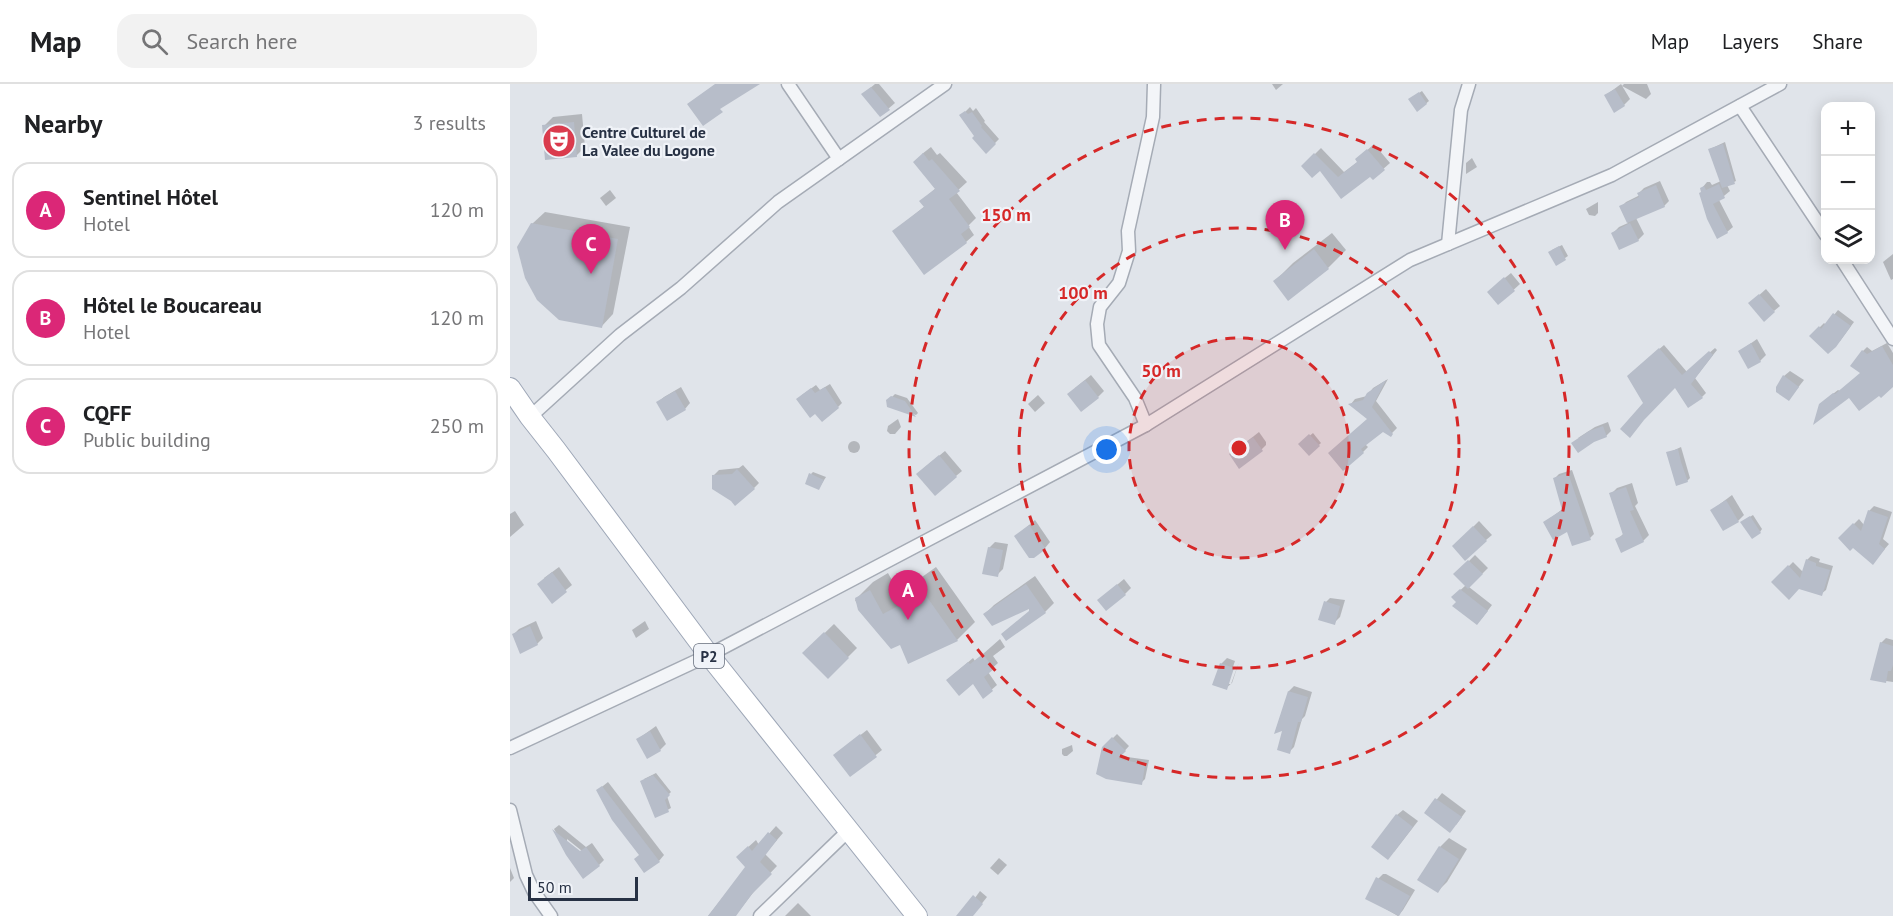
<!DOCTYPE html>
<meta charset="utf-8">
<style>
:root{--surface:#fff;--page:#f2f2f2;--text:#202124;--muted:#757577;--line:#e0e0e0;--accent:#db2777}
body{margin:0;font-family:"PT Sans",sans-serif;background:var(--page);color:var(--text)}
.controls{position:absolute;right:18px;top:18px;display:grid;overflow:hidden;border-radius:12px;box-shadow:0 3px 15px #0003}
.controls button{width:54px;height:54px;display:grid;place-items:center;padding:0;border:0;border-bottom:2px solid var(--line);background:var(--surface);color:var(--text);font:30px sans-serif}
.scale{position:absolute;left:18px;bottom:15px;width:110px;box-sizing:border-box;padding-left:6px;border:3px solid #273144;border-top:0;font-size:16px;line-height:21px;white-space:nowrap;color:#273144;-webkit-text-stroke:4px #f0f3f8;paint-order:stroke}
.you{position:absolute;left:597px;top:366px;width:21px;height:21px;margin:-15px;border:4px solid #fff;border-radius:50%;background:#1a73e8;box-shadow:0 0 0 9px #1a73e833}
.badge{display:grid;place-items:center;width:39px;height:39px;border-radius:50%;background:var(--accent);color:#fff;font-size:20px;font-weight:700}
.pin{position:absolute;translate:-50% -50px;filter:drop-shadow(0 2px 3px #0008)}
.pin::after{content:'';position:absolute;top:32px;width:21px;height:18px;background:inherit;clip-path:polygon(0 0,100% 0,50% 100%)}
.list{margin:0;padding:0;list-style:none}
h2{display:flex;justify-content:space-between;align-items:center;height:78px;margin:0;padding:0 24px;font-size:26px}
h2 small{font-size:20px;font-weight:400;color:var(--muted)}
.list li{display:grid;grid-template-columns:39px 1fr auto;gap:18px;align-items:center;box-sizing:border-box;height:96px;margin:0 12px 12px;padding:0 12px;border:2px solid var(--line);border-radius:18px}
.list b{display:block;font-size:22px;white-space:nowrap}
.list p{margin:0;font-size:20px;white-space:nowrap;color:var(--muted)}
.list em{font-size:20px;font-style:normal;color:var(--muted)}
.icon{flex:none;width:33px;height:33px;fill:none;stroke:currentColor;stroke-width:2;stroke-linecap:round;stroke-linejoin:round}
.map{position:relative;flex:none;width:1383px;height:832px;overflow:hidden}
header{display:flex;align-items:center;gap:36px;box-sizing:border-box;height:84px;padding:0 30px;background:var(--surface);border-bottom:2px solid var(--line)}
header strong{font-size:28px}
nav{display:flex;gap:33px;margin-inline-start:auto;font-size:21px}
.search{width:420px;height:54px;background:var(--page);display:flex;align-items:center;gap:15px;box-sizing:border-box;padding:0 21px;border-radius:18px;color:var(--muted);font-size:22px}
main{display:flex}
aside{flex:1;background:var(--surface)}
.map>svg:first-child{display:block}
.shadow{fill:#0003;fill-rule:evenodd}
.building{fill:#b7bdc9}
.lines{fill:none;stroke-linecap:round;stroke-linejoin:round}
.street-casing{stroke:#a5abb5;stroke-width:15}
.primary-casing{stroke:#9ea7b7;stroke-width:22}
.street{stroke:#f3f5f8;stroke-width:12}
.primary{stroke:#fff;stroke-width:20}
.ring{fill:none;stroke:#d62828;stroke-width:3;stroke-dasharray:10 8}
.labels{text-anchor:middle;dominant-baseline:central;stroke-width:4.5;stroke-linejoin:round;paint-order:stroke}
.shield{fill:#f0f3f8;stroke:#636b7a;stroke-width:1.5}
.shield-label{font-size:15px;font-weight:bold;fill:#273144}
.poi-label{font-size:16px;font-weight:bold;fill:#273144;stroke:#f0f3f8;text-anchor:start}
.centre{fill:#d62828;stroke:#f0f3f8;stroke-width:3}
.ring-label{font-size:18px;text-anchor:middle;font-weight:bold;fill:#d62828;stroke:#f0f3f8;stroke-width:4.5;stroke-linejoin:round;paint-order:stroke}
</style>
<header>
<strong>Map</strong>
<div class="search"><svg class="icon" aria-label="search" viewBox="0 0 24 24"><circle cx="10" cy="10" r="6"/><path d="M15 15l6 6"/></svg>Search here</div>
<nav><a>Map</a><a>Layers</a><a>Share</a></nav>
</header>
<main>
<aside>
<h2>Nearby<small>3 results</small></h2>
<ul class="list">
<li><span class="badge">A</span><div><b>Sentinel Hôtel</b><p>Hotel</p></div><em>120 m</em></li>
<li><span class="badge">B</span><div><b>Hôtel le Boucareau</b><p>Hotel</p></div><em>120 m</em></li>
<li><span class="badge">C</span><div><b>CQFF</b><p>Public building</p></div><em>250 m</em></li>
</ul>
</aside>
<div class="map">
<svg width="1383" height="832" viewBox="0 0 1383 832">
<rect width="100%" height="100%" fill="#e0e4ea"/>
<g class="shadow">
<polygon points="365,0 369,0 385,19 371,31 359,5"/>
<polygon points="762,0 773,0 766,6"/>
<polygon points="1111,0 1120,15 1114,21 1096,11"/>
<polygon points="1114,0 1137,0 1141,10 1136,15 1112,2"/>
<polygon points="912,7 919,17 908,26 903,13"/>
<polygon points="460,23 463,27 466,24 475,37 474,38 489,55 476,68 451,32"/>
<polygon points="72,30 75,63 66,72 34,42 43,33"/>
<polygon points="1215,58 1226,97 1217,101 1220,107 1209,116 1223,143 1217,148 1192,104 1197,98 1200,98 1202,101 1211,97 1200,65"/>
<polygon points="864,60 880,79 863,94 861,91 832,113 810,84 793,82 811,64 834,88 849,77 853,70"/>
<polygon points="421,63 427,71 430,69 457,98 446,108 466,134 458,142 464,151 456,158 384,147 415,122 411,117 426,104 412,70"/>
<polygon points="962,74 967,83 956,90 956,79"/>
<polygon points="1150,97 1159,117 1154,122 1126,134 1134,150 1128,156 1103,149 1109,143 1118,139 1111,123 1116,118 1130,111 1129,109 1134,104"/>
<polygon points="100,106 106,114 96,122 90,114"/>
<polygon points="1088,118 1088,129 1085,132 1079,131 1076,125"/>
<polygon points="35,128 120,143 103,230 91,243 22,140"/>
<polygon points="822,149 836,166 818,184 778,214 765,197 783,179"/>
<polygon points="1052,161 1058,172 1046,180 1042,166"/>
<polygon points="1383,170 1383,195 1381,196 1373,178"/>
<polygon points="1001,189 1010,200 989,219 985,202"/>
<polygon points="1256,205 1270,222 1264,227 1246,214"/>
<polygon points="1328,226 1344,238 1330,257 1301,252 1314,239 1316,241"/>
<polygon points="1247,255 1256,271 1250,277 1230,267"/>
<polygon points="1377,259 1383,269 1383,300 1369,310 1340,312 1315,316 1328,306 1330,307 1352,289 1353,267 1357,263 1362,267"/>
<polygon points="1154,261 1177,288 1205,264 1207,266 1185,294 1196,309 1192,313 1165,301 1135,319 1123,288"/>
<polygon points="1280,287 1294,296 1279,315 1274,292"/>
<polygon points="581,291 594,307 588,313 565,304"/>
<polygon points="878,295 866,317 887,344 880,351 873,346 855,360 858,363 853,368 825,364 858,335 841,320 845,315 857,312 863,304"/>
<polygon points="320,300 332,319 328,323 292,311 306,301 310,306"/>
<polygon points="171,303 180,319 175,325 148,318 154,313"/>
<polygon points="385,310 397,314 408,329 406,331 379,322 378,317"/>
<polygon points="528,311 535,319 525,328 518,320"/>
<polygon points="388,335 391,343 385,350 380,350 377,347 378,342"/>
<polygon points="1098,338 1101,347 1096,352 1068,354 1085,343"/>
<polygon points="749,348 756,358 756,361 750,367 721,370"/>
<polygon points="803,349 811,359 799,370 790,360"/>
<circle cx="344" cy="363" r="6"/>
<polygon points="1171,363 1180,394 1177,397 1158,369"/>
<polygon points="435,367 452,387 446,392 414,384"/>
<polygon points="233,381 249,399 244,404 203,392 209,386 229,384"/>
<polygon points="1062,386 1084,450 1080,454 1035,438 1054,424 1045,394 1049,390"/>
<polygon points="303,388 316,393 309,404 301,390"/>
<polygon points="1122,399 1128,419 1125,422 1139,451 1133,457 1107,456 1114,449 1101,410 1107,404"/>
<polygon points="1222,411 1234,431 1228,437 1202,426"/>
<polygon points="1364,422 1382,428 1373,455 1379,460 1367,474 1330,454 1349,435 1354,441 1359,427"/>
<polygon points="5,427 14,441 0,453 0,430"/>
<polygon points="1243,431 1252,445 1250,448 1235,436"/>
<polygon points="525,436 540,458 535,464 506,452"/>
<polygon points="969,437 982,451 976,456 944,462"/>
<polygon points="485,458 498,460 493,485 487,491 479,464"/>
<polygon points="965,471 978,484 959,503 982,521 972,534 943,513 956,501 946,490"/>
<polygon points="1301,472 1310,475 1309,478 1323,482 1316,506 1311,510 1263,498 1283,478 1293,488 1297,476"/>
<polygon points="49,483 62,501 42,517 34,494"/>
<polygon points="426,483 465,538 447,556 399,578 390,559 350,525 345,516 363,498 378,489 391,513 412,493"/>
<polygon points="525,492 544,519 535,528 521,526 519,523 475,530 484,521"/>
<polygon points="614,495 621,504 615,510 595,511"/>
<polygon points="820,514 835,516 830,533 824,539 815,519"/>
<polygon points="26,537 33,554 27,560 3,551 9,545"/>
<polygon points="135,537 139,545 126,554 122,546"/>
<polygon points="324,540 347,564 318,593 294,569"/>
<polygon points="1376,554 1383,556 1383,598 1362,595 1371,559"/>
<polygon points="490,555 495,563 483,572 488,579 478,588 487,601 473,613 463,598 443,591 463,574 465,577"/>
<polygon points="717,574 725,577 717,600 721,600 729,578 722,599 716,604 711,580"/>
<polygon points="784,602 802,608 795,632 792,635 784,663 779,668 779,607"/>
<polygon points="146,642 156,660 150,666 128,655"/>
<polygon points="357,646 372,666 341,691 331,666"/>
<polygon points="607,650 619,662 610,672 639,676 635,695 631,699 594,663"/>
<polygon points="562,661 563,667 557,672 554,672 552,670 552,665"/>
<polygon points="146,689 161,708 157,712 161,724 146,732 134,695"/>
<polygon points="98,698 154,771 149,777 130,770 88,706"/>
<polygon points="932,709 956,727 946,741 916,729"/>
<polygon points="893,726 908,737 884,768 887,731"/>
<path d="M49 741 76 763 82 759 94 776 89 781 58 770 44 745ZM57 755 77 771 75 773 57 759Z"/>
<polygon points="266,742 273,749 255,770 267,782 249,801 225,832 198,832 237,783 235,766 246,756 249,761"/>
<polygon points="939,754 957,765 937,798 928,807 930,763"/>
<polygon points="489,774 497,781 488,791 480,784"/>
<polygon points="0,784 4,794 0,798"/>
<polygon points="873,790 876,790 905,806 893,826 888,832 857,814 867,796"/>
<polygon points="470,807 477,813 462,832 452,832"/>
<polygon points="288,819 301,832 275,832"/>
</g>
<g class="building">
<polygon points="205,0 250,0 210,25 213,28 193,42 177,20"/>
<polygon points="361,3 380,26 370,33 351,10"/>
<polygon points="1105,5 1115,22 1104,29 1094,11"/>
<polygon points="909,8 917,20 907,28 898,15"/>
<polygon points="455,27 458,30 462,28 472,42 471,43 486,60 476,70 462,54 464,52 449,31"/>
<polygon points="64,38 67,73 35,76 32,41"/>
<polygon points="1213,60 1225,100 1212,104 1198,65"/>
<polygon points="857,65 875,86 863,96 860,93 831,115 810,87 802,94 791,82 804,69 828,93 847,78 845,75"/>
<polygon points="413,69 419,77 422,75 450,107 439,115 460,143 451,150 457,159 414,191 382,147 414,123 409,117 425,105 403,78"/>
<polygon points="1209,100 1215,114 1203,120 1218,149 1207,155 1197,135 1189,109 1191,108 1190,104 1194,102 1196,106"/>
<polygon points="1146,101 1155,123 1117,139 1109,122 1129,113 1127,109"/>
<polygon points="21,139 108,155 92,244 49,236 27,216 15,194 7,163"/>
<polygon points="1120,139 1129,157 1109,166 1101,149"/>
<polygon points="1049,162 1056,176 1046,182 1038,168"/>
<polygon points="804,165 819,185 778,217 763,197"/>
<polygon points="994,193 1005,207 988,221 977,208"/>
<polygon points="1249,210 1265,228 1254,238 1238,219"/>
<polygon points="1323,229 1341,242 1326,263 1318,270 1299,252 1309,242 1311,245"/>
<polygon points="1241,259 1251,278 1238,285 1228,267"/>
<polygon points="1372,262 1383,281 1383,303 1371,314 1369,312 1349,327 1339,314 1303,341 1309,320 1323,309 1325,310 1350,289 1340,282 1352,266 1357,270"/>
<polygon points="1149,264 1172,291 1199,267 1203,271 1181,300 1193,314 1178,324 1165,304 1134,336 1120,354 1110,345 1133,319 1117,292"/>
<polygon points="1273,291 1289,303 1279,317 1266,308 1266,303"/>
<polygon points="575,296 589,314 571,328 557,310"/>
<polygon points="876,296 862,323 883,350 881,353 873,348 851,365 854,369 833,387 818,369 857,335 838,320 853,316 857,309"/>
<polygon points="315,303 329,324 312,338 305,330 300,334 286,315 301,304 305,309"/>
<polygon points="165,307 176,326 157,337 146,318"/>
<polygon points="381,312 395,317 406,333 377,323 376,316"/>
<polygon points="1093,342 1097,353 1084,358 1068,369 1061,359 1079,347"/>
<polygon points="799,350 810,362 799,372 788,360"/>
<polygon points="743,353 753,367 729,385 719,370"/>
<polygon points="1168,365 1171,378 1178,398 1166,402 1156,368"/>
<polygon points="429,371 447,393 425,412 406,390"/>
<polygon points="227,385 245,405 225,422 221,417 202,405 202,391 222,390"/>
<polygon points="299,389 314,396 309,406 295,400"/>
<polygon points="1058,389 1081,456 1062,462 1057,448 1043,456 1033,438 1052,426 1043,394"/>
<polygon points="1116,403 1124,426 1120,427 1134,458 1111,469 1105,455 1113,451 1099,409"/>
<polygon points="1216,416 1229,438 1213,447 1200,426"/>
<polygon points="1358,426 1378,433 1369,460 1375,465 1363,481 1343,464 1340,467 1328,454 1343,439 1351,447"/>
<polygon points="1240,432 1251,449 1242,455 1230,438"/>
<polygon points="519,441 536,465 524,474 519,474 504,452"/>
<polygon points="963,442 977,457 955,477 942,462"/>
<polygon points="478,463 493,466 488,493 472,490"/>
<polygon points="1296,475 1306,479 1306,482 1320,486 1312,512 1289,505 1279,516 1261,498 1278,481 1290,494"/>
<polygon points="958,476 973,490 958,505 943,490"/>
<polygon points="42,488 57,508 42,520 27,500"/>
<polygon points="407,499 448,557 398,580 390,561 381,565 348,526 345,514 360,506 373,530 397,517 392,510"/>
<polygon points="516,500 536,529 496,557 491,550 519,527 519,525 482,542 473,530"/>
<polygon points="607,500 616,511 596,527 587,516"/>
<polygon points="950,505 978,527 967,541 942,522 946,518 941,513"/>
<polygon points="814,517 830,522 825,541 808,536"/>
<polygon points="20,542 28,561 10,570 2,550"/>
<polygon points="314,548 339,574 318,595 292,569"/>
<polygon points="1370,558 1383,562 1383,581 1381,587 1378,587 1376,599 1360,596"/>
<polygon points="473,570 484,585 474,593 483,607 473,615 463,600 449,612 436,596 458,578 460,580"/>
<polygon points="710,579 724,584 717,606 702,601"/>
<polygon points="778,607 798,613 791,638 788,638 780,670 767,666 772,647 764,650"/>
<polygon points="140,647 151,667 137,675 126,655"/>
<polygon points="350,650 367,673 340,693 323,671"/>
<polygon points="602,653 616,667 608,675 635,680 632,701 596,695 586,690 592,663"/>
<polygon points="143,691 160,711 155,716 159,728 145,734 130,697"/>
<polygon points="92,702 150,778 134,789 124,775 129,771 102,736 86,706"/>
<polygon points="925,714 952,733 940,749 914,729"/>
<polygon points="886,730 903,743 878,776 861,763"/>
<polygon points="42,745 70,767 76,763 90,782 73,795 56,771"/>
<polygon points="258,748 267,756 250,778 262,790 242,810 226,832 198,832 235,783 226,773 238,762 242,767"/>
<polygon points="929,762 949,775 928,809 907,796"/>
<polygon points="866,793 900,812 889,832 855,815"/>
<polygon points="463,811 473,820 463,832 446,832"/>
</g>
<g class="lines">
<defs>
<g id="street">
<polyline points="278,0 329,75"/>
<polyline points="1230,22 1316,151"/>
<polyline points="938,160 951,26 959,0"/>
<polyline points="1332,176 1383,255"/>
<polyline points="20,333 110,251 171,204 268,118 435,0"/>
<polyline points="636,341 625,314 589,261 587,240 590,223 609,199 619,167 618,147 643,33 644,0"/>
<polyline points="0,664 199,571 636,341 900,176 1102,91 1270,0"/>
<polyline points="0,726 16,791 24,808 41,832"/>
<polyline points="250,832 339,746"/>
</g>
<polyline id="primary" points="0,304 20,333 46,366 199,571 407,832"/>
</defs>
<use href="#street" class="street-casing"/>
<use href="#primary" class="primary-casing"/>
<use href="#street" class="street"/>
<use href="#primary" class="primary"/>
</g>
<circle cx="729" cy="364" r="110" fill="#d62828" fill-opacity=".12"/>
<g class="ring">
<circle cx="729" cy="364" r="110"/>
<circle cx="729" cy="364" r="220"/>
<circle cx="729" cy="364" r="330"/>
</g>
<defs>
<symbol id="theatre-disc" viewBox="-11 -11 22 22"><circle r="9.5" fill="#da3b4d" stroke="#f0f3f8"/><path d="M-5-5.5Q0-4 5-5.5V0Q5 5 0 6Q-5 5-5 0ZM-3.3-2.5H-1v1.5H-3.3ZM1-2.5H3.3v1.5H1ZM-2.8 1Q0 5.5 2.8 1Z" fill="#fff"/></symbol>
</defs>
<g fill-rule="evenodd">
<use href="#theatre-disc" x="30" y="38" width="38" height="38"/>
</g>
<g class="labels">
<rect class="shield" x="184" y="560" width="30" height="24" rx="4.5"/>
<g class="shield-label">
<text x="199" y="572">P2</text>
</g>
<g class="poi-label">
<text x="72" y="48">Centre Culturel de<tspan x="72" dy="18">La Valee du Logone</tspan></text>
</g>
</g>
<circle cx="729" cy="364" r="9" class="centre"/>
<g class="ring-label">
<text x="496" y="137">150 m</text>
<text x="573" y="215">100 m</text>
<text x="651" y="293">50 m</text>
</g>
</svg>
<div class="controls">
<button>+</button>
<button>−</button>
<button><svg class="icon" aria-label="layers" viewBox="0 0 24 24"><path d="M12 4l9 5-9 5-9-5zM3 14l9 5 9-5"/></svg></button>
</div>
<div class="scale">50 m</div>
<div class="you"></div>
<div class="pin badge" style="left:398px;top:536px">A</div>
<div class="pin badge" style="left:775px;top:166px">B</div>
<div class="pin badge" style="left:81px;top:190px">C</div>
</div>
</main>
